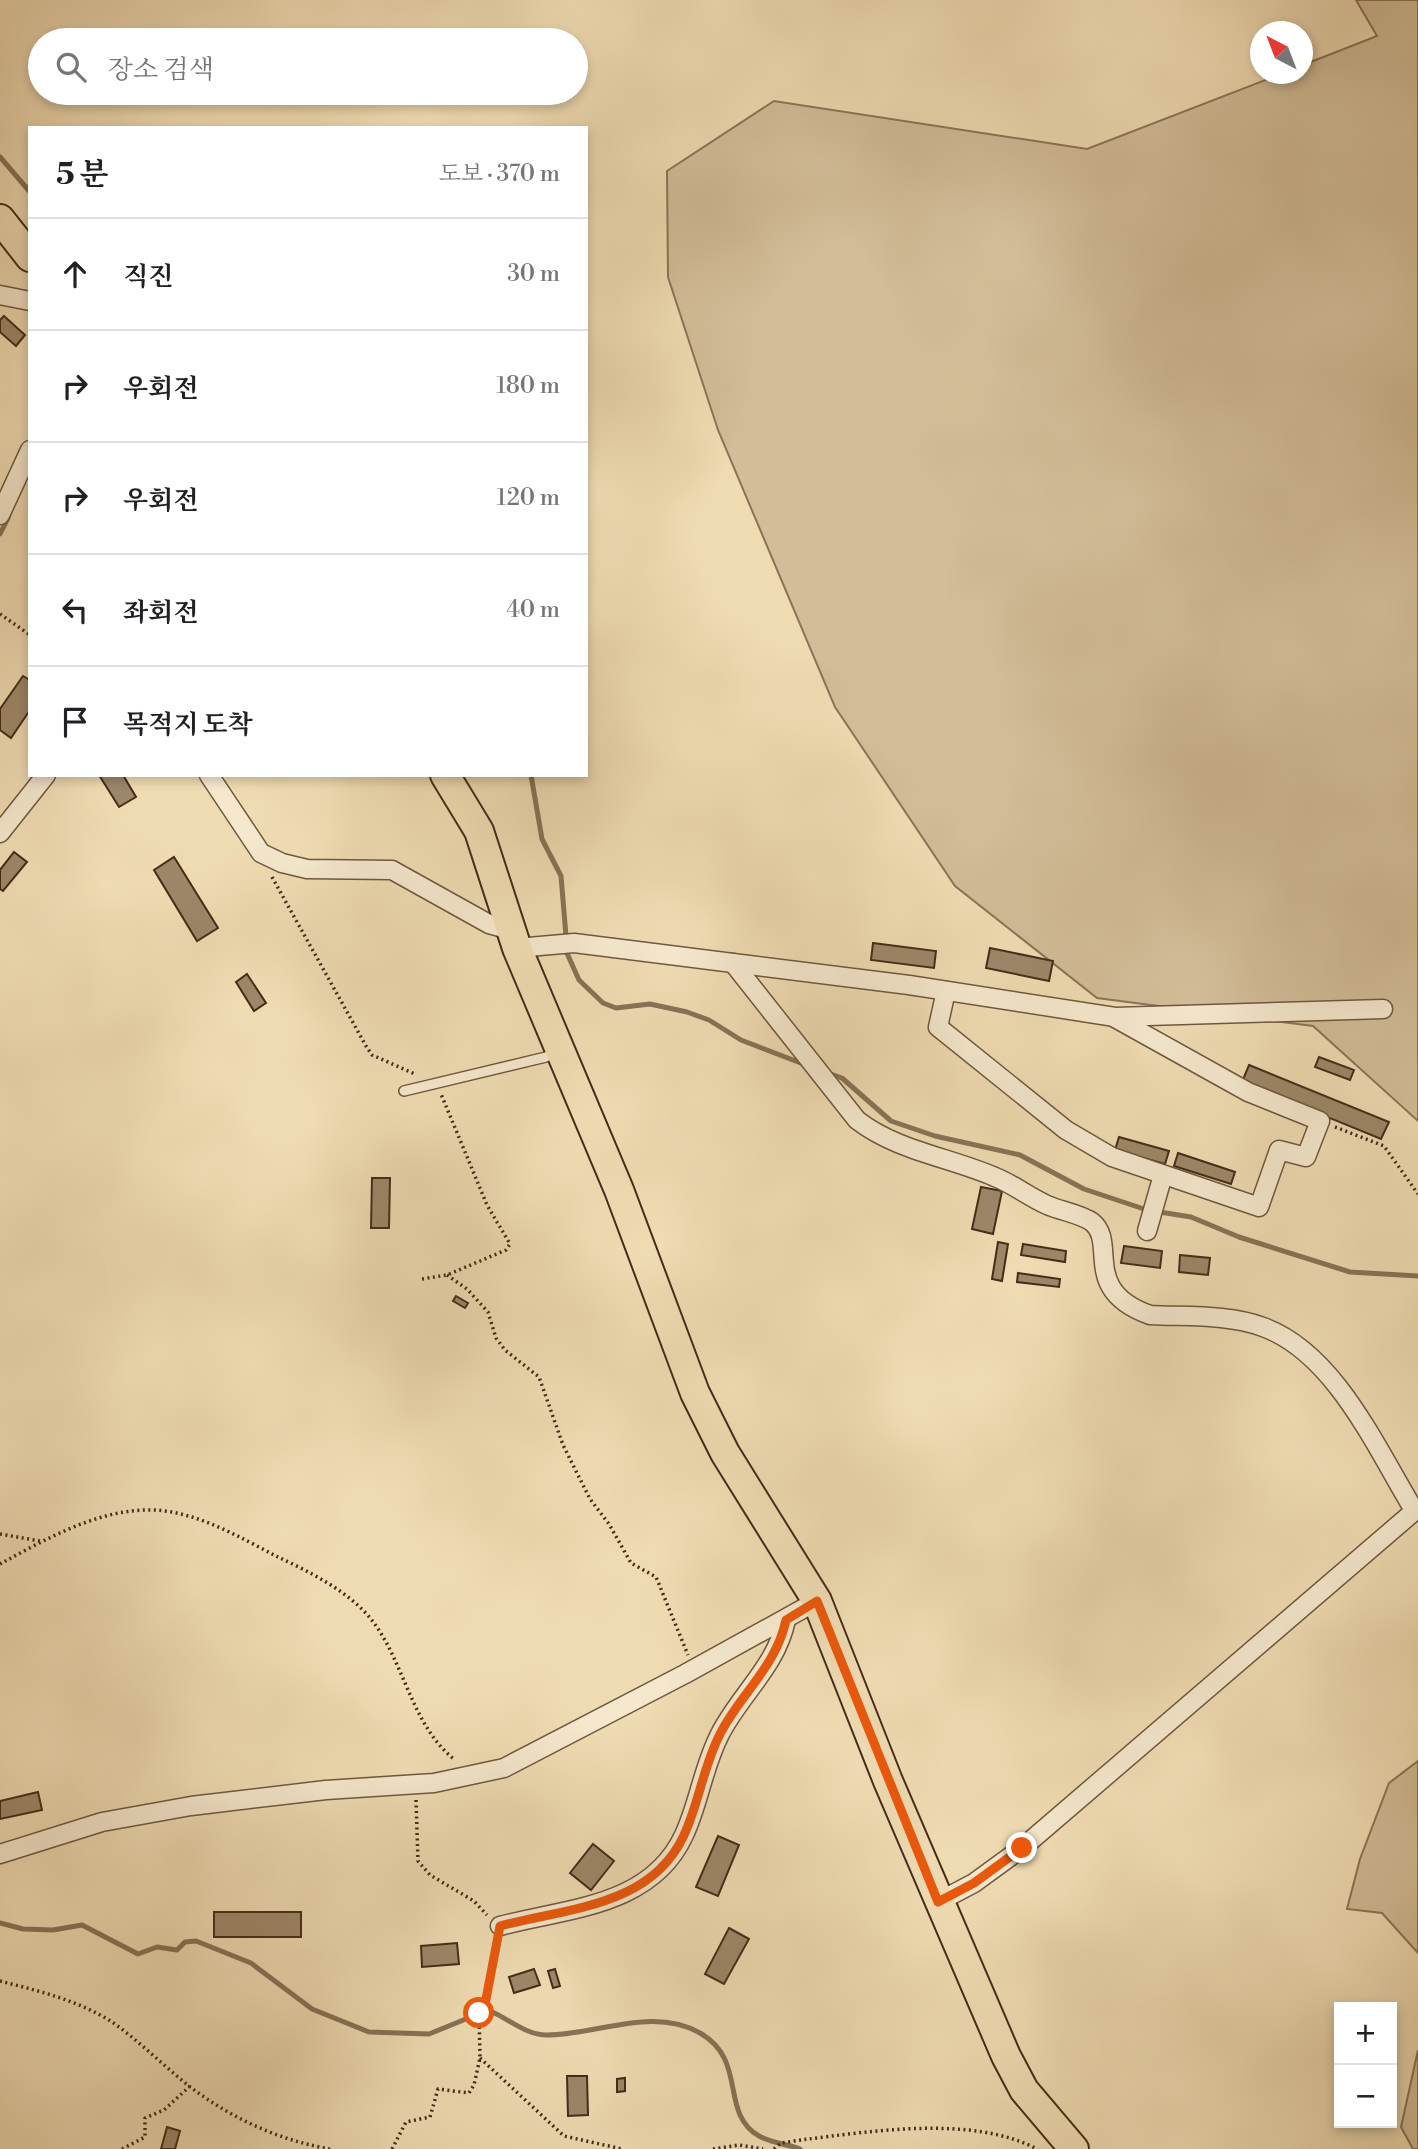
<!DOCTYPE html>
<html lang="ko">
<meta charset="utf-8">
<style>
:root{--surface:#fff;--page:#f6f6f6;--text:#202124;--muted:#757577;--line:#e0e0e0}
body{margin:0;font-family:"Libre Bodoni","Noto Serif KR",serif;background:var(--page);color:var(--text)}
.controls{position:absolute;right:21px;bottom:21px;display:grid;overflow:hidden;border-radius:0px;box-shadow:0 4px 10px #0003}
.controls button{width:63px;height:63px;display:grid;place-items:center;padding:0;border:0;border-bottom:2px solid var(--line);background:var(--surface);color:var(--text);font:35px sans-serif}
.compass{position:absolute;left:1250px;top:21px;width:63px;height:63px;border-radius:50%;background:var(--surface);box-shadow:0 4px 10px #0003;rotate:318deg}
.stop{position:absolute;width:21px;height:21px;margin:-16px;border:5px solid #ea580c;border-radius:50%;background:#fff}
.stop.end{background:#ea580c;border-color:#fff;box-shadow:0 2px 7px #0008}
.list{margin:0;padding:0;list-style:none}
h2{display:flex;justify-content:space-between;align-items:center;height:91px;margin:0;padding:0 28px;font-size:30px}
h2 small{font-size:23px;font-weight:400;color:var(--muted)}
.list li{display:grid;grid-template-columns:46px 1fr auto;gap:21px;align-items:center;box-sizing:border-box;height:112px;padding:0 28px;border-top:2px solid var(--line)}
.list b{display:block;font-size:26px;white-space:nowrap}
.list em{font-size:23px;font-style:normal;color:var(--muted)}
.icon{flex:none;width:38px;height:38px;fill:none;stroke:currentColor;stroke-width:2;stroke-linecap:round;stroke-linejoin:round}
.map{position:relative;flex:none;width:1418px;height:2149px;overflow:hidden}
.search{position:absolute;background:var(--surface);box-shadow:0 4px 10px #0003;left:28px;top:28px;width:560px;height:77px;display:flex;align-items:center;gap:18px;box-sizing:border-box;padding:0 24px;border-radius:38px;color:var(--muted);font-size:26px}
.panel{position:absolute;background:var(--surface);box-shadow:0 4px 10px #0003;left:28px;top:126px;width:560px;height:651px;border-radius:0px}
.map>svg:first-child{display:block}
.green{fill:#d2bd98;stroke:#8b7458;stroke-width:2}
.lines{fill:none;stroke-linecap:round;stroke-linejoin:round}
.stream{stroke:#887256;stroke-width:5}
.building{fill:#9d8769;stroke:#442c19;stroke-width:2}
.lane-casing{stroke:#6f583f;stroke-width:12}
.street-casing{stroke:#6f583f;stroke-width:21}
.primary-casing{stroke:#442c19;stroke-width:32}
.path{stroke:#442c19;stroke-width:3.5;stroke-dasharray:2 3.5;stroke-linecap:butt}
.lane{stroke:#f5e8cd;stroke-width:9}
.street{stroke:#f5e8cd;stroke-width:18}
.primary{stroke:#efdbb2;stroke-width:28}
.route{stroke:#ea580c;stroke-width:9}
</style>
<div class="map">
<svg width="1418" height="2149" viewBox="0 0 1418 2149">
<rect width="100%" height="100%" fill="#efdbb2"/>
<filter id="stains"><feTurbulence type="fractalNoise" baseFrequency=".00286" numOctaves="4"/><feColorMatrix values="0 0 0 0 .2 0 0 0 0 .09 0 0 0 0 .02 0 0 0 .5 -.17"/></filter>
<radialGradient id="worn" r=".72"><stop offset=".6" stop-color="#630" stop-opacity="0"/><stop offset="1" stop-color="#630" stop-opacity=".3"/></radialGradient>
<g class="green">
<polygon points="1356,0 1418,0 1418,1121 1313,1026 1097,998 955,886 835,707 718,430 668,277 667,171 774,101 1087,149 1281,74 1302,74 1303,65 1377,36"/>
<polygon points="1418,1761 1418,1953 1382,1913 1347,1909 1360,1859 1389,1783"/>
<polygon points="1418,2050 1418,2149 1413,2149 1401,2127"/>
</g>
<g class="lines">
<g class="stream">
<polyline points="0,157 30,192"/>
<polyline points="0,534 8,518"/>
<polyline points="531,775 542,839 561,876 566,936"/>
<polyline points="566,951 579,980 603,1003 616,1008 650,1004 687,1012 709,1020 741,1040 806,1065"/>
<polyline points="825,1072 842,1078 891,1121 935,1136 1020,1155 1084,1189 1147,1210 1191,1217 1239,1237 1350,1272 1418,1276"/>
<path d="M0 1923 23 1929 53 1930 82 1925 138 1954 157 1947 177 1950 185 1942 196 1941 251 1963 312 2009 369 2032 429 2034 488 2010C508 2018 525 2035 547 2035 597 2035 653 2006 700 2033 748 2060 719 2113 759 2136 771 2143 787 2144 800 2149"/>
</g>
</g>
<g class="building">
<polygon points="4,316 25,335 16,346 0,332 0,320"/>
<polygon points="23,676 30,680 30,710 11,738 0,730 0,709"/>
<polygon points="99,775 123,775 136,797 119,807"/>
<polygon points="14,852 27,862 3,891 0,889 0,870"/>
<polygon points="174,857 218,928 197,941 154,870"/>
<polygon points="873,943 936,951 934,968 871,960"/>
<polygon points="990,948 1053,961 1049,981 986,968"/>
<polygon points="247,974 266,1003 254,1011 236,982"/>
<polygon points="1319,1057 1354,1070 1350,1080 1315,1067"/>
<polygon points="1249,1065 1389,1122 1381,1139 1242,1082"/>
<polygon points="1119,1137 1169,1151 1165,1164 1115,1150"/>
<polygon points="1178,1153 1235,1172 1231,1184 1174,1166"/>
<polygon points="372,1178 390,1178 389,1228 371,1228"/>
<polygon points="981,1187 1002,1191 993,1234 972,1229"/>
<polygon points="998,1242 1008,1244 1002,1281 992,1279"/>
<polygon points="1023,1244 1066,1251 1065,1262 1021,1255"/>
<polygon points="1124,1246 1162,1251 1160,1268 1121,1263"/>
<polygon points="1180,1255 1210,1258 1208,1275 1179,1272"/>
<polygon points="1018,1273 1060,1279 1059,1287 1017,1282"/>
<polygon points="456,1296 468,1303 465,1308 453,1301"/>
<polygon points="38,1792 42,1810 0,1819 0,1801"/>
<polygon points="718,1836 739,1845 718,1896 696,1887"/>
<polygon points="593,1844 614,1861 591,1890 570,1873"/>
<rect x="214" y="1912" width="87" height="25"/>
<polygon points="729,1928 749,1939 724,1984 705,1974"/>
<polygon points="457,1943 459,1964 422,1967 421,1946"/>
<polygon points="534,1969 540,1985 514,1993 509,1977"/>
<polygon points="555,1969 560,1986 553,1988 548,1971"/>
<polygon points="567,2076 587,2076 588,2115 568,2116"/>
<polygon points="625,2078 625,2091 617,2092 617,2079"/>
<polygon points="167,2127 180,2131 175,2149 161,2149"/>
</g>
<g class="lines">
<defs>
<polyline id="lane" points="404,1091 546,1057 557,1050"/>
<g id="street">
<polyline points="0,295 30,301"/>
<polyline points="0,515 30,450"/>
<polyline points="209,775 261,853 282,863 307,869 392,870 489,924 511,930"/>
<polyline points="0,833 46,775"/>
<polyline points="517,948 574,943 909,985 1115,1017 1383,1009"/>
<path d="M733 963 857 1120C897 1151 949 1157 995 1177 1013 1184 1029 1197 1047 1205 1061 1211 1081 1214 1092 1222 1118 1243 1080 1290 1150 1315 1186 1317 1229 1314 1263 1327 1335 1353 1376 1448 1414 1510"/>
<polyline points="946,991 938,1027 1066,1130 1112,1157 1259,1207 1279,1150 1306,1157 1320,1121 1248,1092 1115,1018"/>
<polyline points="1147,1231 1163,1175"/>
<polyline points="0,1854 102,1822 191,1806 326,1790 434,1783 504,1768 685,1674 817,1601"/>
<polyline points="938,1902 974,1883 1022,1848 1418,1508"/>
<path d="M500 1926C567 1908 651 1907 684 1835 699 1803 703 1767 720 1734 741 1693 776 1667 786 1620"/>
</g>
<g id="primary">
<polyline points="0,219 30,257"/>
<polyline points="445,775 479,831 517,948 619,1190 695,1393 725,1453 817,1601 888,1781 1006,2056 1024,2090 1074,2149"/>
</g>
</defs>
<use href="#lane" class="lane-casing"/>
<use href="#street" class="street-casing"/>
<use href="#primary" class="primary-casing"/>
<g class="path">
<polyline points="0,614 30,635"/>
<polyline points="272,877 366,1046 372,1055 415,1074"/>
<polyline points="1335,1127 1384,1146 1418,1194"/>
<polyline points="447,1275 467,1289 488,1312 496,1338 505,1350 539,1377 563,1445 590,1499 609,1524 631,1563 656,1577 688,1655"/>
<polyline points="422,1279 447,1275 506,1250 510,1244 487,1205 441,1094"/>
<polyline points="0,1534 40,1541"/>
<path d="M0 1564C46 1539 100 1508 154 1510 198 1512 241 1538 278 1557 312 1573 352 1593 374 1623 405 1665 412 1726 455 1760"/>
<polyline points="416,1800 418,1861 430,1875 474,1901 487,1915"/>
<path d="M0 1981C39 1991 81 2001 115 2024 141 2043 164 2066 189 2086 231 2118 278 2140 330 2149"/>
<polyline points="480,2058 564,2136 622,2149"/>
<polyline points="122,2149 145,2137 145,2118 164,2110 190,2086"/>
<polyline points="392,2149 406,2122 430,2117 438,2089 469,2093 474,2085 480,2058 479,2013 486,1999 498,1944"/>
<polyline points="713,2149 739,2145 763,2149"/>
<path d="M774 2149 781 2143 801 2140C872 2131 973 2115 1037 2149"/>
</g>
<use href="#lane" class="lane"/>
<use href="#street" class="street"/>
<use href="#primary" class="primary"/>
</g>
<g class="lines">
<path class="route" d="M479 2013 486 1999 500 1926C567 1908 651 1907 684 1835 699 1803 703 1767 720 1734 741 1693 776 1667 786 1620L817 1601 938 1902 974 1883 1022 1848"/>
</g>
<rect width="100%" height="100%" filter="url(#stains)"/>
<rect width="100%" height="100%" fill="url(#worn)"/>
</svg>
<div class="controls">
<button>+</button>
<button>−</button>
</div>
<svg class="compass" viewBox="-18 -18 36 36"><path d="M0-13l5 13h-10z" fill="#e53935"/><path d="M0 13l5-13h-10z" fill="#757577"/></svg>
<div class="stop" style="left:479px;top:2013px"></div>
<div class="stop end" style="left:1022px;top:1848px"></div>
<div class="search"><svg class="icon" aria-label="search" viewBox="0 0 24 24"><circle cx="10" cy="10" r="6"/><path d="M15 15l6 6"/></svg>장소 검색</div>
<section class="panel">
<h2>5 분<small>도보 · 370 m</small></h2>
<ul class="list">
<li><svg class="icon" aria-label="ahead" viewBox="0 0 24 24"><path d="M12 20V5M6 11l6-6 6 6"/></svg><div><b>직진</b></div><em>30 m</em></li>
<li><svg class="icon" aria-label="right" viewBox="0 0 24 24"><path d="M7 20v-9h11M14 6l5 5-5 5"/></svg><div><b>우회전</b></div><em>180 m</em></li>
<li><svg class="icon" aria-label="right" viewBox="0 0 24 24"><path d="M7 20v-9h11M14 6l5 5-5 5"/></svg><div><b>우회전</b></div><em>120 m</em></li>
<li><svg class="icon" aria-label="left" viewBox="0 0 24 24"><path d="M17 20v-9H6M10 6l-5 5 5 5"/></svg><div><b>좌회전</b></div><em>40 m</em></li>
<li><svg class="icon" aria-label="arrive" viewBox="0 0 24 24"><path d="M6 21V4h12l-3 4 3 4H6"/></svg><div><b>목적지 도착</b></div></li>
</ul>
</section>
</div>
